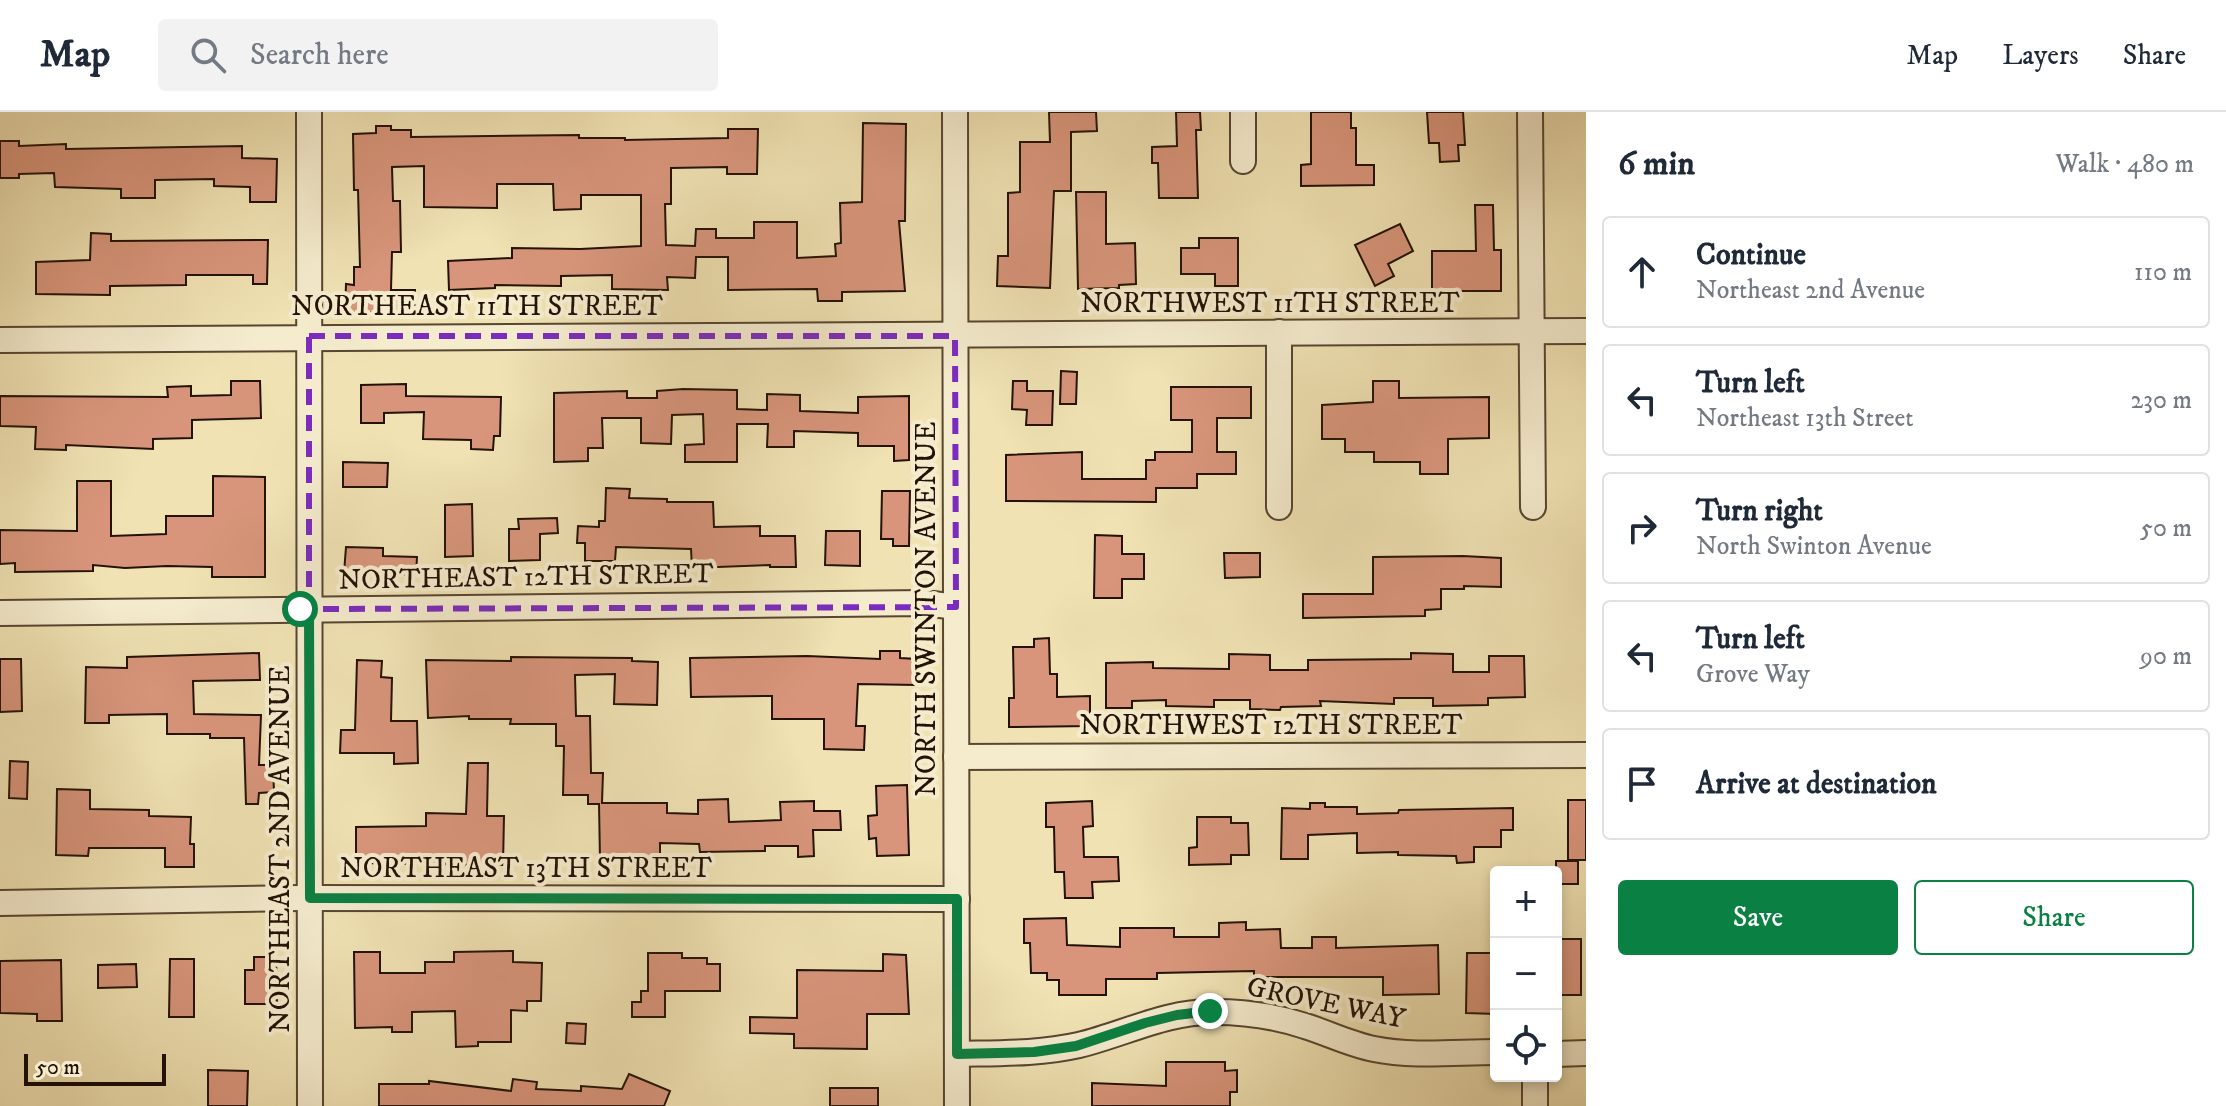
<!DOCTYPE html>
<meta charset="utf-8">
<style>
:root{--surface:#fff;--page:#f2f2f3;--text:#1f2937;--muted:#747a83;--line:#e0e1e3;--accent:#0b8043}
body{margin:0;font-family:"IM FELL DW Pica",serif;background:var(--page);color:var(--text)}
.controls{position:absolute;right:24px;bottom:24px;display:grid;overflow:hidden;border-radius:8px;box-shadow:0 4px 12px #0003}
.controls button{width:72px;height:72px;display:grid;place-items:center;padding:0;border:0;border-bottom:2px solid var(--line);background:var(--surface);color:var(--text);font:40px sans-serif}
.scale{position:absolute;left:24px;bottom:20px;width:142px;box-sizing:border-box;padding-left:8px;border:4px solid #241204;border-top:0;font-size:22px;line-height:28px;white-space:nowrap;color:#241204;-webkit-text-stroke:6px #f5ecce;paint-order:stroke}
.stop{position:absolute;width:24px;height:24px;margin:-18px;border:6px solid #0b8043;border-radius:50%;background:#fff}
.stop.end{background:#0b8043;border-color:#fff;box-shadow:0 2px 8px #0008}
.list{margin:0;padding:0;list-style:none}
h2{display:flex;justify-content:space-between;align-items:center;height:104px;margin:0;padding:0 32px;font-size:34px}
h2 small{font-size:26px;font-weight:400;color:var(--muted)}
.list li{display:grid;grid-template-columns:52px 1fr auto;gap:24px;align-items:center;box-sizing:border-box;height:112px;margin:0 16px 16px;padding:0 16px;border:2px solid var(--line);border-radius:8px}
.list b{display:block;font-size:30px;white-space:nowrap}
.list p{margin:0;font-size:26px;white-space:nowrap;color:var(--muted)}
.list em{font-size:26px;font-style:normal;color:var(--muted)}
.actions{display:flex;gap:16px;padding:24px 32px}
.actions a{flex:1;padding:18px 0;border:2px solid var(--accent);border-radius:8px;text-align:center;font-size:28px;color:var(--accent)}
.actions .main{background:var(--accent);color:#fff}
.icon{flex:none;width:44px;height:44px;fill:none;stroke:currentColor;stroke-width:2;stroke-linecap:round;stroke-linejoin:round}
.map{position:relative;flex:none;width:1586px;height:994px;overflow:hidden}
header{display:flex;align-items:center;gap:48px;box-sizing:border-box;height:112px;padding:0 40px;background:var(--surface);border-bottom:2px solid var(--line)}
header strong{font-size:38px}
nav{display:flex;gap:44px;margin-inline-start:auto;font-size:28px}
.search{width:560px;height:72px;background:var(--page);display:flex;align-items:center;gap:20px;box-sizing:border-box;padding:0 28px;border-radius:8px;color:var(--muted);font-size:30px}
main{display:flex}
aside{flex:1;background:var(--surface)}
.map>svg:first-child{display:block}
.building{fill:#d8957b;stroke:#241204;stroke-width:2}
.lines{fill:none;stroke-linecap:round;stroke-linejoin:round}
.minor-casing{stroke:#574630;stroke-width:28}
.minor{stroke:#f5ecce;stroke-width:24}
.route{stroke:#0b8043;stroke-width:10}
.marked{fill:none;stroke:#7b2cbf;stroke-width:6;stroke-dasharray:16 10;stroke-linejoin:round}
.labels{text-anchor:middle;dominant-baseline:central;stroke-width:8;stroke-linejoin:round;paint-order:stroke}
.street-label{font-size:28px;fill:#241204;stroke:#f5ecce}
</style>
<header>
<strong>Map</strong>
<div class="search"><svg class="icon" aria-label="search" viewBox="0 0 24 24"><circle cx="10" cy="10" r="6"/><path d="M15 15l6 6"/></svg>Search here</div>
<nav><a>Map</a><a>Layers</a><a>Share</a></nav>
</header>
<main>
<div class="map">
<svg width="1586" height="994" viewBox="0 0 1586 994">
<rect width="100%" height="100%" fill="#f0e2b3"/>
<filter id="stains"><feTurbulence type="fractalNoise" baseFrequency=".0025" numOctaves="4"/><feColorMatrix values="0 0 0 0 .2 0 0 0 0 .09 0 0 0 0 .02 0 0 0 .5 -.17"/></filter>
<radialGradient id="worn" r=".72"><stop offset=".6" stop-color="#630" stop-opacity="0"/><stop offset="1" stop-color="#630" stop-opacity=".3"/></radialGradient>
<g class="building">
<polygon points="1049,0 1096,0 1097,19 1071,20 1071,79 1054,79 1050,176 997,174 998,144 1008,144 1008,81 1020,80 1020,30 1050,30"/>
<polygon points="1176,0 1200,0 1201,18 1196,18 1198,86 1159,86 1158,51 1152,51 1152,35 1177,34"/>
<polygon points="1311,0 1351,0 1351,16 1356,16 1356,53 1374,53 1374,73 1301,74 1301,53 1311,52"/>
<polygon points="1427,0 1463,0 1465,33 1458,33 1459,49 1440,50 1439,31 1429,31"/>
<polygon points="863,11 906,12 905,109 899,109 905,179 842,180 842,189 818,189 817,177 728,178 728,145 696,145 695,166 667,165 668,178 612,177 612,163 561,164 561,174 495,173 495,176 449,178 448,149 512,146 512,136 580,137 641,134 641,83 581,83 581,97 554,98 553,72 497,72 497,96 424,95 424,54 392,55 393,89 400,89 401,140 392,140 391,178 415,178 414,201 345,200 346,172 354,173 354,155 360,155 358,78 354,78 353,22 376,21 376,14 391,14 391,18 411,18 411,25 579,23 579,26 625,26 625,28 728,26 728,17 758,17 757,62 727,62 727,55 671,56 671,92 665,92 666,133 695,134 696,117 716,117 716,126 754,126 754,110 797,110 797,146 836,144 835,132 841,131 840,91 862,90"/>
<polygon points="0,29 19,29 19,34 66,32 66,37 242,34 242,46 277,47 276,90 250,90 250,75 214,74 214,67 155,68 155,86 121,86 121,77 55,75 54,61 19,62 19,66 0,66"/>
<polygon points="1076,80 1106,80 1106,132 1135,131 1136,172 1119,173 1119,176 1078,177"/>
<polygon points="1475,93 1493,93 1494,138 1501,138 1501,179 1432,179 1432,139 1476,139"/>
<polygon points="1400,112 1413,139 1388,152 1394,164 1375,174 1355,133"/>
<polygon points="91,121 111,122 111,129 268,128 267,172 253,172 253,163 186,163 186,173 110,174 110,183 36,182 36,150 90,148"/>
<polygon points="1199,126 1238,126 1238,174 1215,174 1215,162 1181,162 1181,136 1199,136"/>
<polygon points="1061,259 1077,260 1076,292 1060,292"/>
<polygon points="231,269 260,269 261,306 192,308 192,326 153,327 153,337 66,333 66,338 35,337 36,315 0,314 0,284 168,285 167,275 191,274 191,284 231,283"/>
<polygon points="1013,269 1027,269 1027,279 1053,279 1052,313 1026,313 1027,298 1012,297"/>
<polygon points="1373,269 1399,269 1399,286 1489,285 1489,326 1448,327 1448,362 1420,362 1420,350 1374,350 1374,340 1345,340 1345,327 1322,327 1322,293 1373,290"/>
<polygon points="406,272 406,284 501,285 500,324 494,324 493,338 471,337 471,328 423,327 424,300 384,301 384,311 361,311 361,273"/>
<polygon points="1171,275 1251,275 1251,306 1217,306 1217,340 1236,340 1236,362 1197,362 1197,376 1156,376 1156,390 1006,389 1006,343 1082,340 1082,367 1146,367 1146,348 1155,348 1155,340 1192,340 1192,308 1171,308"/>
<polygon points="683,277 737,278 737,297 767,298 767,282 800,283 800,299 858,301 858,285 909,284 909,348 894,349 894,334 858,334 858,321 794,319 794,335 767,335 768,312 737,312 737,350 685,350 685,333 704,332 703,302 672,303 671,332 641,331 641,306 602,306 603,336 588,336 588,349 554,350 554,281 627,279 627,286 657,286 657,279"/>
<polygon points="343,350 388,351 387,375 343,375"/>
<polygon points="213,364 265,365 265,465 212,465 212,455 167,454 125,456 93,453 93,459 15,460 15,451 0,452 0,418 77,419 77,369 111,369 111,424 166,422 166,404 213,404"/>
<polygon points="606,376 630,377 629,386 667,387 667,390 713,390 714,415 760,414 760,424 795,424 796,455 770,455 770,453 692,456 691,437 616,435 615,449 585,449 585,431 577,431 578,414 599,415 599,409 605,409"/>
<polygon points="882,379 910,379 909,434 893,434 893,427 881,427"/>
<polygon points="472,392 473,444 445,445 445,393"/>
<polygon points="557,406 558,421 540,422 540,448 509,449 509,417 519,417 518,407"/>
<polygon points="826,419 860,419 860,454 825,453"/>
<polygon points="1095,423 1122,424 1122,442 1144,442 1144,467 1122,467 1122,486 1094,486"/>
<polygon points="346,435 383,436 383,444 417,445 416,463 344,461"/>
<polygon points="1224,441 1260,441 1260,465 1225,466"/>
<polygon points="1463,444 1501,446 1501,475 1464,474 1464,477 1441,477 1441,497 1425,498 1425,504 1303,506 1303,482 1373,482 1373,445"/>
<polygon points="1049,526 1050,562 1057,562 1057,585 1090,584 1090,614 1009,615 1009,586 1014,586 1013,535 1034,535 1034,527"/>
<polygon points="880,539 900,539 900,546 917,547 917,573 858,572 856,614 865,614 864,638 824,637 824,607 772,607 772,584 691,585 690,546 807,544 880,547"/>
<polygon points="259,541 260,568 193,569 194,602 261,603 259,653 273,653 274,680 259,681 258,692 246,692 244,626 210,626 210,622 167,622 167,602 109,603 109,611 85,611 86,555 127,556 127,545"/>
<polygon points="1411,541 1453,542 1453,560 1489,560 1489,544 1524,544 1525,585 1488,586 1488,593 1433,594 1433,586 1394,586 1394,592 1320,589 1321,594 1281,595 1280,598 1250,597 1250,588 1214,588 1214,595 1166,594 1166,588 1132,589 1132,596 1106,596 1106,551 1153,550 1153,556 1229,557 1229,542 1270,543 1270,558 1308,558 1308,548 1411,547"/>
<polygon points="511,545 632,546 632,549 658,550 657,593 614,592 615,562 575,563 576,604 590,604 591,661 603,661 602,691 667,691 667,701 698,702 698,688 728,687 729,710 781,708 780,690 814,689 814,699 840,699 841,718 813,718 814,744 798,745 798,734 765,734 765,739 700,740 699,732 660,731 660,747 600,748 599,692 588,692 588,683 563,683 564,634 556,634 556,612 510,612 511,607 469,607 469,604 428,606 426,548 511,549"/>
<polygon points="0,547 21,547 22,599 0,600"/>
<polygon points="357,548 382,549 381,565 392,566 391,609 417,609 418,651 394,652 394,641 340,641 341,618 355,618"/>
<polygon points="10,649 28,650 27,687 9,686"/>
<polygon points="468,651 488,651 487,704 504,704 503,753 356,751 356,715 426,714 426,701 466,702"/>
<polygon points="907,673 909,743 877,744 876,726 869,727 868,704 877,703 876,674"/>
<polygon points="57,677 90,678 90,697 149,698 149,704 191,705 190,732 194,732 194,755 165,755 165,736 89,736 88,744 56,743"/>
<rect x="1568" y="688" width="18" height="60"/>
<polygon points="1092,689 1093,714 1083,715 1084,745 1118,745 1119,769 1092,770 1093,786 1065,786 1064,760 1055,760 1054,715 1046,715 1046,691"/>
<polygon points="1310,691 1325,691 1325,695 1357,695 1357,702 1398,701 1399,698 1513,696 1513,718 1501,718 1501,735 1474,735 1474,750 1457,751 1456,744 1398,743 1398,740 1357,741 1357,721 1308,723 1308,747 1281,747 1282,696 1310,697"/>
<polygon points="1197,705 1231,705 1231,711 1248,711 1249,743 1231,743 1231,752 1189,753 1189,736 1197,735"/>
<rect x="1556" y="749" width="22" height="23"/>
<polygon points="1066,806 1067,833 1120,835 1120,816 1174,816 1174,825 1219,825 1219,811 1246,810 1246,818 1280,817 1281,836 1312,836 1312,825 1336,825 1336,836 1438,833 1439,882 1383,883 1383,865 1254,865 1254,859 1157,861 1157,867 1106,867 1106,883 1059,883 1059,868 1047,868 1047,861 1031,861 1030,831 1024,831 1024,807"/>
<polygon points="1559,827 1581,827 1581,883 1556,883 1556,834 1559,834"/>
<polygon points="513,839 513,850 542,851 541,889 527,889 527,899 511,898 511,930 478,930 478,934 456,935 455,899 412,900 412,920 392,920 392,915 355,916 354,840 380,840 380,861 425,861 425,850 454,850 454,840"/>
<polygon points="648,841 682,841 682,846 707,846 707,852 720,852 720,879 665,879 665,905 632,905 632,890 641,890 641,879 648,879"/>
<polygon points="1467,841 1496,841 1496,902 1466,901"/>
<polygon points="883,842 906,843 909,902 867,902 867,937 794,936 794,922 750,921 750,905 797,906 797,858 883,859"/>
<polygon points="254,845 276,845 277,892 245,892 245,858 254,858"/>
<polygon points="170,847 194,847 194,905 169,905"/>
<polygon points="61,848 62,909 37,909 37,902 0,901 0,849"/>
<polygon points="136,852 137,875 98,876 98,853"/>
<polygon points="567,911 586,912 585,932 566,931"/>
<polygon points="1166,950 1225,950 1225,959 1237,958 1237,980 1230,980 1230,994 1092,994 1092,971 1166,974"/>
<polygon points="208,958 248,959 247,994 208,994"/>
<polygon points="629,962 670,979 664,994 379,994 379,972 429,972 429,969 511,979 513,967 537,970 536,977 581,979 581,974 622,977"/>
<rect x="830" y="976" width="48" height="18"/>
</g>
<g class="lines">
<defs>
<g id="minor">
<polyline points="309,0 310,994"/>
<polyline points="955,0 957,994"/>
<polyline points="1243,0 1243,49"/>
<polyline points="1530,0 1533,395"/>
<polyline points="1279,220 1279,395"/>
<polyline points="0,228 1586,219"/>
<polyline points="0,501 925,491 956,495"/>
<polyline points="956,645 1586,643"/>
<polyline points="0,791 300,786 957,787"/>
<path d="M957 942C998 941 1039 942 1079 933 1125 922 1166 899 1215 900 1246 900 1275 904 1305 914 1328 921 1349 932 1374 937 1413 945 1457 940 1496 940"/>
<polyline points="1556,942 1586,941"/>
<polyline points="1535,964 1535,994"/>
</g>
</defs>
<use href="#minor" class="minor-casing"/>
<use href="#minor" class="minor"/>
</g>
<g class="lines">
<polyline class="route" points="300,497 309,497 310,786 957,787 957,942 1034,940 1076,934 1145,911 1177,903 1210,899"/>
</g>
<path class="marked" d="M309 224H955L956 495 309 497Z"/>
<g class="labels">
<g class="street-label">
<text x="1270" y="191">NORTHWEST 11TH STREET</text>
<text x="477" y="194">NORTHEAST 11TH STREET</text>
<text transform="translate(526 465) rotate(-1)">NORTHEAST 12TH STREET</text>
<text transform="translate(926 497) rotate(-90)">NORTH SWINTON AVENUE</text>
<text x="1271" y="613">NORTHWEST 12TH STREET</text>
<text transform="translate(280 737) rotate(-90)">NORTHEAST 2ND AVENUE</text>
<text x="526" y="756">NORTHEAST 13TH STREET</text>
<text transform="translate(1326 891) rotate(12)">GROVE WAY</text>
</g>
</g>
<rect width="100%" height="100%" filter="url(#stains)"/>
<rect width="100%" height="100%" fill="url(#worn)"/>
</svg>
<div class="controls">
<button>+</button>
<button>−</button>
<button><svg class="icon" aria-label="locate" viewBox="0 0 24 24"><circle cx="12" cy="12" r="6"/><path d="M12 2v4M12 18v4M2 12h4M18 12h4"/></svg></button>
</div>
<div class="scale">50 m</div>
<div class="stop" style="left:300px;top:497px"></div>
<div class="stop end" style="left:1210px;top:899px"></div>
</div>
<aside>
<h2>6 min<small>Walk · 480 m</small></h2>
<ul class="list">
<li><svg class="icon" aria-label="ahead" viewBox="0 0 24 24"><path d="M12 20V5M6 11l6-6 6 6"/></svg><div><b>Continue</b><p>Northeast 2nd Avenue</p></div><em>110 m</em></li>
<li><svg class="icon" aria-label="left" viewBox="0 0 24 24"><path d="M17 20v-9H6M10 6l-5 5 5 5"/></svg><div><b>Turn left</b><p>Northeast 13th Street</p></div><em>230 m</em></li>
<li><svg class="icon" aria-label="right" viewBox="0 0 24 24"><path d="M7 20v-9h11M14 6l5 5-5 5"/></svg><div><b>Turn right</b><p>North Swinton Avenue</p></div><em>50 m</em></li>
<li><svg class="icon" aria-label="left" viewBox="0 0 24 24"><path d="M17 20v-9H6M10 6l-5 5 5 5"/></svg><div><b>Turn left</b><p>Grove Way</p></div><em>90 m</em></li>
<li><svg class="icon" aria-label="arrive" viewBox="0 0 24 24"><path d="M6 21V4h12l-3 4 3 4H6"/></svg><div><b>Arrive at destination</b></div></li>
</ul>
<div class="actions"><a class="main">Save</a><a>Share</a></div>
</aside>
</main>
